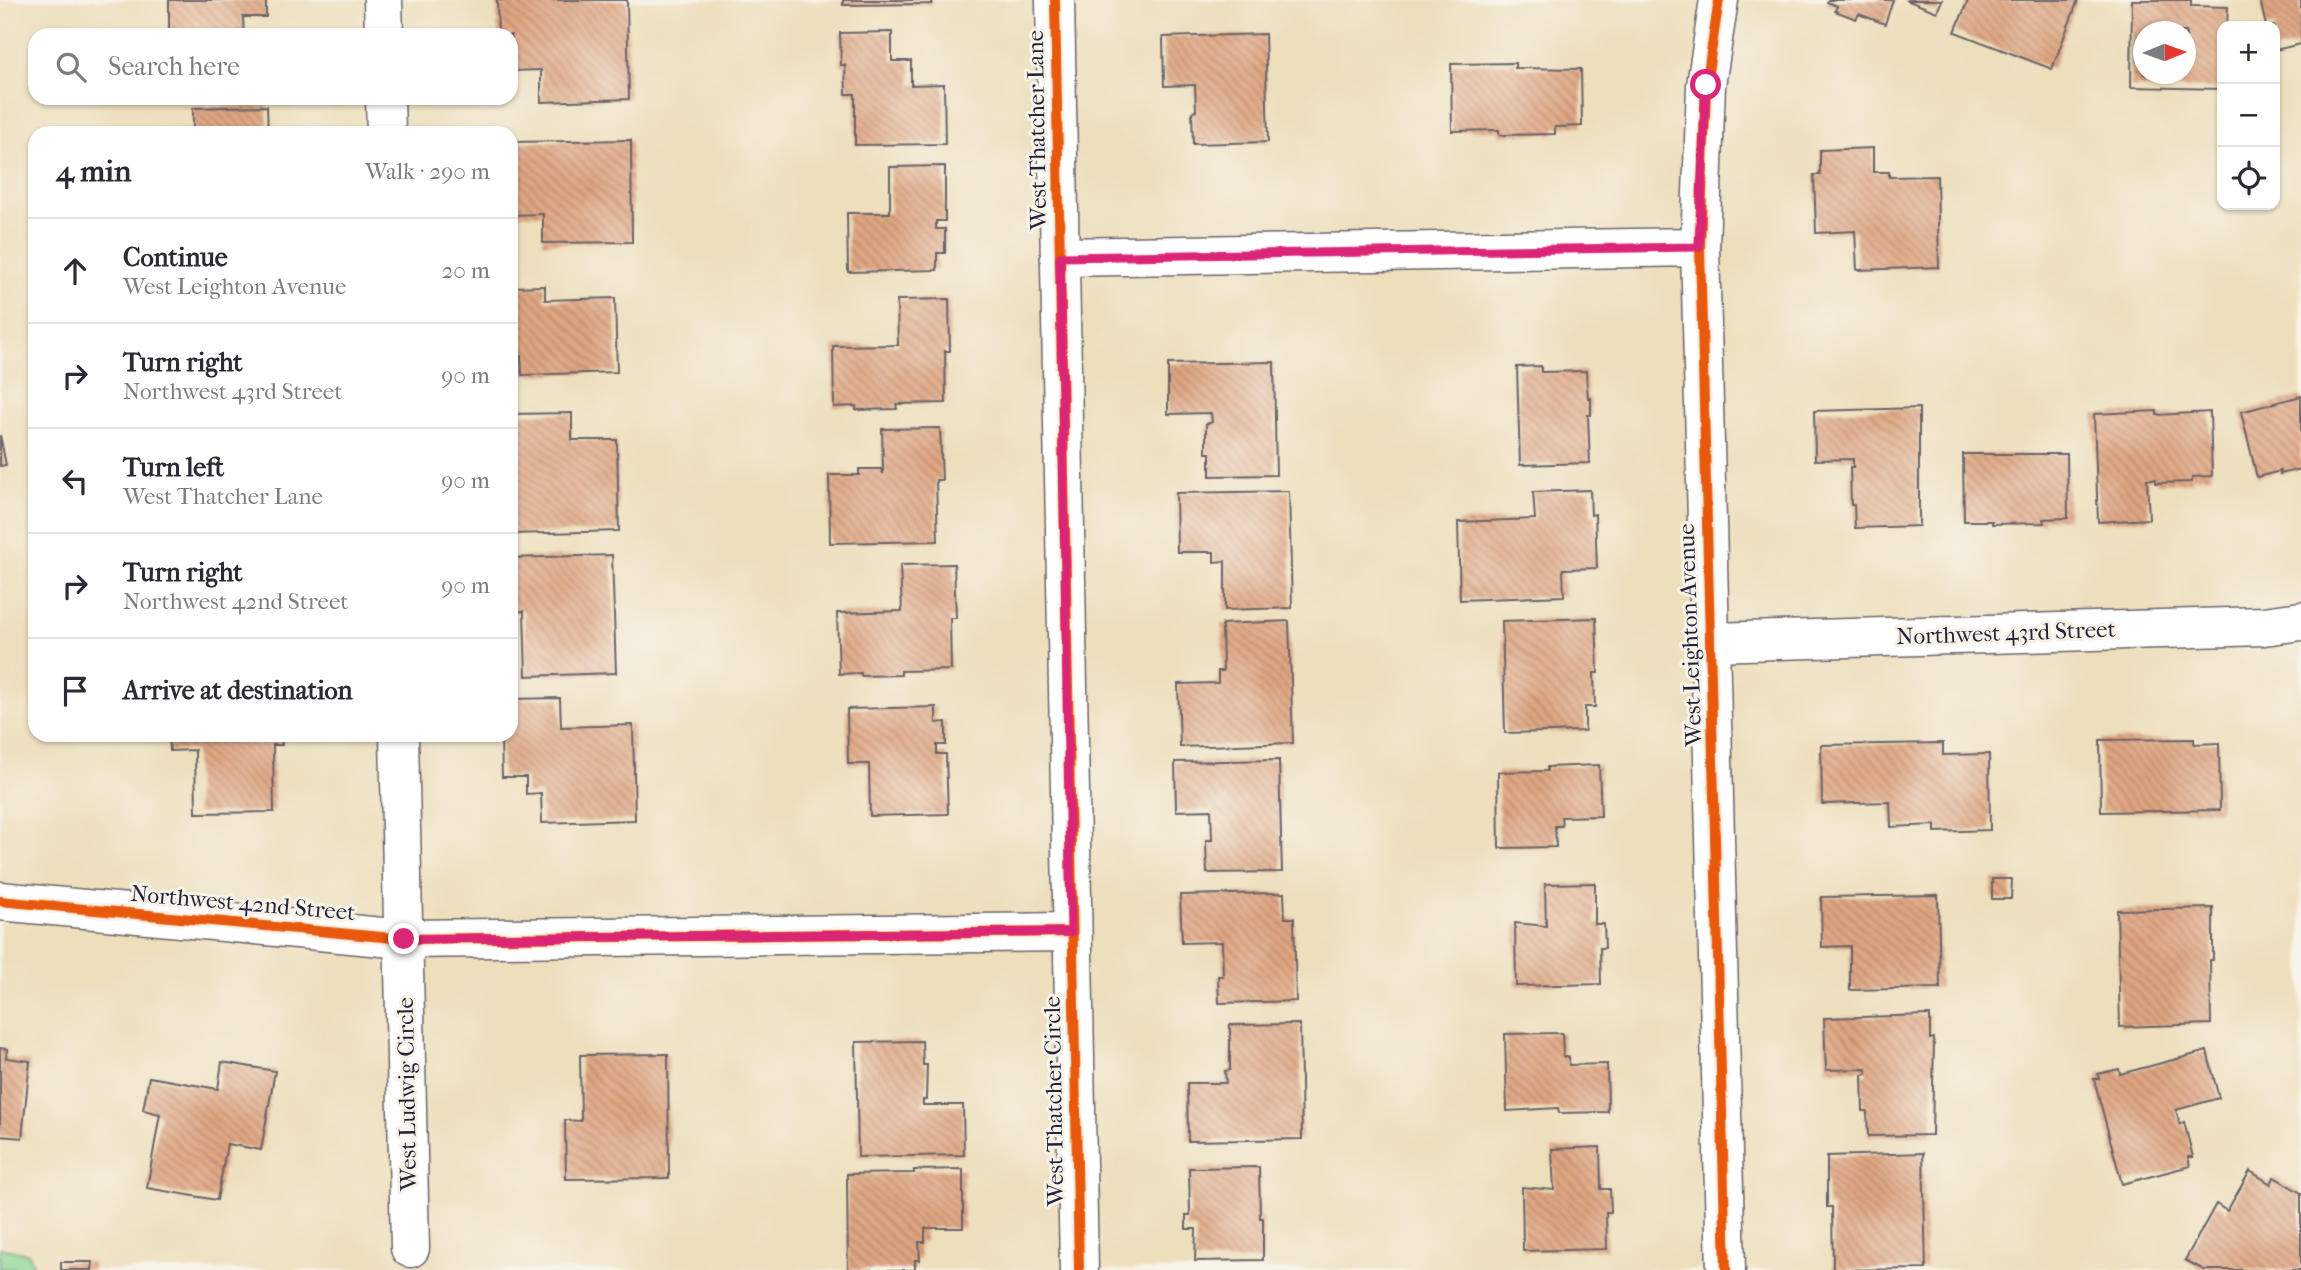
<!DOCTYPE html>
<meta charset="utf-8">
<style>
:root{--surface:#fff;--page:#f2f2f3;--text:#2b2b33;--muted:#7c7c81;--line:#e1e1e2}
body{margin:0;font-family:"IM FELL French Canon",serif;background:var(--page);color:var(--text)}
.controls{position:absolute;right:21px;top:21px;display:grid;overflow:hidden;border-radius:14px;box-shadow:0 2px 5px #0004}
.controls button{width:63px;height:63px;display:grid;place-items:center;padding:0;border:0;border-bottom:2px solid var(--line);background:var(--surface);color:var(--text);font:35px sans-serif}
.compass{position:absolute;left:2133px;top:21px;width:63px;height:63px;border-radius:50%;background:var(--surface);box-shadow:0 2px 5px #0004;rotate:89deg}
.stop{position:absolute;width:21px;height:21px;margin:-16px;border:5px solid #db2777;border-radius:50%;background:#fff}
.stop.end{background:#db2777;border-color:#fff;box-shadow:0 2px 7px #0008}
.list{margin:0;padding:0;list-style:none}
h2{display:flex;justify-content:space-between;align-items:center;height:91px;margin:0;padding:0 28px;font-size:30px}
h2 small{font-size:23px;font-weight:400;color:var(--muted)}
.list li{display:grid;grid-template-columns:46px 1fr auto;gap:21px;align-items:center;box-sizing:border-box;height:105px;padding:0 28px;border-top:2px solid var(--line)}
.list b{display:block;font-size:26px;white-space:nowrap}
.list p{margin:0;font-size:23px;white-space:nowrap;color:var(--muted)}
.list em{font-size:23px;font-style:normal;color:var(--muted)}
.icon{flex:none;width:38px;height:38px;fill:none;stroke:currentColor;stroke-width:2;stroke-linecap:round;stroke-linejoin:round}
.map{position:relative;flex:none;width:2301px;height:1270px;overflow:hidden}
.search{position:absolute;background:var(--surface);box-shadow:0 2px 5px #0004;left:28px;top:28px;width:490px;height:77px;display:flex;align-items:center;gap:18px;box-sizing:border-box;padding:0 24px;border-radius:21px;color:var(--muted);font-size:26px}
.panel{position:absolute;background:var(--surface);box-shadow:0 2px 5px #0004;left:28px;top:126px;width:490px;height:616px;border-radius:21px}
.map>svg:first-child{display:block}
.park{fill:url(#park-crowns);stroke:#577d68;stroke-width:2}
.building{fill:url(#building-back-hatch);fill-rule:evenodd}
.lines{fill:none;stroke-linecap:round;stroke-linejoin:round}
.minor-casing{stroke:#696468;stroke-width:41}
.minor{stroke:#fff;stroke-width:38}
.cycleway-casing{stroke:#f7f3e8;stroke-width:15}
.cycleway{stroke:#e8590c;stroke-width:10}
.route{stroke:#db2777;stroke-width:9}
.labels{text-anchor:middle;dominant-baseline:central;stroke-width:6;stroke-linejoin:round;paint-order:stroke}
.street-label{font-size:23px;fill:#22223b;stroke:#f7f3e8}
</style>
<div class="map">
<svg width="2301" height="1270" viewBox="0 0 2301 1270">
<defs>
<pattern id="park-crowns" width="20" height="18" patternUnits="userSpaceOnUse" patternTransform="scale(1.75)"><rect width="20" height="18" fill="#8cd895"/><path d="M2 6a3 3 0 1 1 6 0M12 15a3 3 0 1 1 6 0" fill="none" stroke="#78b981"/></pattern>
<pattern id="building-back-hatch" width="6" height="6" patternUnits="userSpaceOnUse" patternTransform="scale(1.75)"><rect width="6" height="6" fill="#e0a682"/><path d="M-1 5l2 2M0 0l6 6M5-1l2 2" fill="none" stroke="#b5876c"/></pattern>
</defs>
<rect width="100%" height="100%" fill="#f7f3e8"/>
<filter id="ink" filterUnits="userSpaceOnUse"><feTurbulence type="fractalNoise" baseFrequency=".0143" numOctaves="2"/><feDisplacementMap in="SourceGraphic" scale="14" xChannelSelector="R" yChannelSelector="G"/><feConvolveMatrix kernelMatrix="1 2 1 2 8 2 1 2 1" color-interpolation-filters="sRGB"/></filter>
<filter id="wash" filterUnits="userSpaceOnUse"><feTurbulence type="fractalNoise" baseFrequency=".00686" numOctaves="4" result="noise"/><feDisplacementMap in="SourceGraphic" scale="28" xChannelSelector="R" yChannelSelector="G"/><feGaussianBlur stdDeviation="1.57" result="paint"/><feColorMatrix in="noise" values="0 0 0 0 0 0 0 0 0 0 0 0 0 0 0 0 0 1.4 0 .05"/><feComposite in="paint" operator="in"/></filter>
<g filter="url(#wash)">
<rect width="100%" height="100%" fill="#eddebc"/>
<polygon class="park" points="0,1248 29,1254 35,1270 0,1270"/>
<g id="blocks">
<g class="building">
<polygon points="169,0 266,0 266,17 243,17 244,35 169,35"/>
<polygon points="497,0 627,0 629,99 541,102 541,70 511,71 511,35 498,35"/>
<polygon points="843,0 932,0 932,4 843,5"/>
<polygon points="1828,0 1893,0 1885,24 1859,14 1856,19 1835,11 1837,6 1827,2"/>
<polygon points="1906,0 1942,0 1937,12"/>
<polygon points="1968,0 2078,0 2052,69 1955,32"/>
<path d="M2132 0H2191V6L2228 7 2227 26H2222V89L2131 87ZM2144 32H2186V74H2144Z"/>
<polygon points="2260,0 2301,0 2301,44 2275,50 2275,26 2266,26"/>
<polygon points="892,32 892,61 911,61 911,85 944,84 945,144 855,145 855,94 846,94 845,65 841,65 840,33"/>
<polygon points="1265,34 1268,142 1193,144 1192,112 1196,111 1195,85 1164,86 1163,37"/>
<polygon points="1515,63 1515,68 1581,69 1582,126 1555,127 1555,134 1499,135 1499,130 1452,131 1451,64"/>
<polygon points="267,106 268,133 193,133 193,108"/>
<polygon points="631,140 632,242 543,243 543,214 511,215 511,142"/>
<polygon points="1873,148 1873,172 1889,172 1889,177 1937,176 1939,267 1857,270 1855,231 1816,233 1814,175 1820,175 1820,150"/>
<polygon points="945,166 945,221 936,221 936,229 945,229 945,253 937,253 937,270 848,272 847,213 890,213 890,167"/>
<polygon points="545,286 545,300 615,298 617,372 522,375 521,356 511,356 511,287"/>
<polygon points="949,299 950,351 945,351 946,403 896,404 897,409 856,410 856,406 834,407 833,346 898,345 897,300"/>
<polygon points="1274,362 1276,475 1210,476 1210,453 1206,453 1206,424 1212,422 1211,413 1168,414 1168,364"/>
<polygon points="1541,366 1541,372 1586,371 1588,398 1591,398 1591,415 1588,415 1590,463 1520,465 1517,367"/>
<polygon points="2301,396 2301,469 2280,474 2280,471 2257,477 2241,412"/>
<polygon points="1919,408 1919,526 1855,528 1854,505 1851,505 1850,467 1853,467 1853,459 1815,460 1814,411"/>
<polygon points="2157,411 2157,415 2210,412 2212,476 2192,477 2192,482 2156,483 2156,479 2147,479 2149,519 2098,522 2094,414"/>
<polygon points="572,413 572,440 617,440 619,531 512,534 511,414"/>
<polygon points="940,428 942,480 936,480 938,541 830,543 829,475 859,475 859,469 881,469 883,474 882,429"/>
<polygon points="0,435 6,465 0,466"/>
<polygon points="1963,454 2067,454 2068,518 2043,519 2044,523 1992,524 1992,521 1964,521"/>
<polygon points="1590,490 1591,515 1595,514 1597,568 1563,569 1564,596 1460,600 1458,522 1535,519 1533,492"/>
<polygon points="1289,491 1292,608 1225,610 1225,561 1214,562 1214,552 1177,552 1176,493"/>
<polygon points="612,555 616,673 526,676 524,611 511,612 511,558"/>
<polygon points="954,564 956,618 950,618 951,670 901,671 901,675 861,676 861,673 839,674 837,613 902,611 900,565"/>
<polygon points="1596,618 1598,673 1594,673 1595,707 1585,707 1585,731 1505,733 1502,621"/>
<polygon points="1289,621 1293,743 1180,747 1178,684 1218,683 1218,671 1223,671 1222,624"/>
<polygon points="560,698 561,727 633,725 635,820 542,823 541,793 526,794 526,777 502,777 501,735 511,735 511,699"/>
<polygon points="936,707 936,723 946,722 946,745 937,745 937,754 946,754 948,814 870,816 869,764 848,764 847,709"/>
<polygon points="169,735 281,735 282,745 273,745 274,812 196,813 195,750 170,751"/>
<polygon points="2194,739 2194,744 2219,743 2220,810 2101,812 2100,740"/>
<polygon points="1943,743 1943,755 1989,754 1990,830 1935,832 1935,825 1891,827 1890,802 1822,804 1821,745"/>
<polygon points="1279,760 1282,872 1207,873 1206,840 1212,840 1211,810 1176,811 1175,762"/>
<polygon points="1599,765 1601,816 1561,817 1562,826 1555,826 1556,847 1499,848 1498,772 1547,771 1547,767"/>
<polygon points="1992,879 2012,879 2011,899 1992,899"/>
<polygon points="1595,883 1595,924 1604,924 1605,948 1600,948 1601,984 1516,986 1515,923 1546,926 1545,884"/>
<polygon points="1284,893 1285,918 1294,918 1296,1001 1219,1003 1218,976 1223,976 1222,942 1182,943 1180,895"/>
<polygon points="1938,895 1940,988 1850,990 1850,946 1822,947 1821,897"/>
<polygon points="2213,908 2213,960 2210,960 2211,1024 2120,1027 2117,910"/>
<polygon points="1930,1015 1930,1039 1934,1038 1932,1135 1868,1136 1867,1111 1863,1111 1862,1075 1867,1074 1866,1069 1826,1070 1824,1018"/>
<polygon points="1300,1024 1302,1139 1188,1141 1187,1083 1226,1083 1225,1071 1230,1070 1230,1025"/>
<polygon points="1562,1033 1563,1057 1569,1057 1569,1065 1607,1064 1608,1112 1559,1113 1558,1108 1507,1111 1505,1034"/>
<polygon points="922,1041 923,1065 927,1065 926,1100 923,1100 923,1105 963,1105 964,1155 858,1157 856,1042"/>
<polygon points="0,1048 7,1049 6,1058 30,1061 22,1138 0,1136"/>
<polygon points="2207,1051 2219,1098 2176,1110 2180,1124 2184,1122 2193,1157 2188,1157 2190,1166 2122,1184 2094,1079 2099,1079 2098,1074 2119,1069 2120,1074"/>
<polygon points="668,1054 669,1178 566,1179 565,1120 581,1121 580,1055"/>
<polygon points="222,1062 275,1071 261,1150 227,1144 217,1200 147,1188 160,1114 143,1110 149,1077 218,1089"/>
<polygon points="1600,1147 1601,1189 1610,1189 1611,1212 1606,1212 1607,1249 1523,1251 1522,1187 1554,1190 1552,1149"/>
<polygon points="1923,1153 1926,1269 1833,1270 1832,1207 1827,1207 1827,1156"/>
<polygon points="1259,1167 1260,1218 1263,1218 1263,1260 1195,1261 1196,1229 1186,1229 1186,1215 1190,1215 1189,1168"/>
<polygon points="963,1169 963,1228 925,1228 925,1242 919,1242 920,1260 915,1260 915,1270 848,1270 847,1174 914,1173 914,1170"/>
<polygon points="2250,1171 2271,1184 2274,1177 2301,1193 2301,1270 2204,1270 2185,1260 2216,1204 2227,1211"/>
<polygon points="61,1262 93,1262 92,1270 61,1270"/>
</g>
</g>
</g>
<g filter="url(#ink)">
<use href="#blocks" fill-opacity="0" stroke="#696468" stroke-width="2"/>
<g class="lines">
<defs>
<g id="minor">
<polyline points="383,0 384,35"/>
<polyline points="1055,0 1079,1270"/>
<polyline points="1719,0 1706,85 1700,247 1726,1270"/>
<polyline points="385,98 386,133"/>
<polyline points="1060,257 1700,247"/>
<polyline points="1711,642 2264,626 2301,621"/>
<polyline points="399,735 410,1248"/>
<polyline points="0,901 403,939 1071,932"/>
</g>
</defs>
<use href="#minor" class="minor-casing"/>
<use href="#minor" class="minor"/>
<defs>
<g id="cycleway">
<polyline points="1055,0 1079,1270"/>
<polyline points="1719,0 1706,85 1700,247 1726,1270"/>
<polyline points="0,901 403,939 1071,932"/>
</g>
</defs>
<use href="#cycleway" class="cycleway-casing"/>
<use href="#cycleway" class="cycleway"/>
</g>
</g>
<g class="lines" filter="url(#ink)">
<polyline class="route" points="404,939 1071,932 1060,257 1699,247 1706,85"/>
</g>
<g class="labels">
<g class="street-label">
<text transform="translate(1037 130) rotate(-91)">West Thatcher Lane</text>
<text transform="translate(2006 633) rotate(-2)">Northwest 43rd Street</text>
<text transform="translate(1690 635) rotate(-92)">West Leighton Avenue</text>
<text transform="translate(243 903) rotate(5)">Northwest 42nd Street</text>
<text transform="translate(407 1094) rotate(-91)">West Ludwig Circle</text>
<text transform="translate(1054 1101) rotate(-91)">West Thatcher Circle</text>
</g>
</g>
</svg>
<div class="controls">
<button>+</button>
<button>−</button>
<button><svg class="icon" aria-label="locate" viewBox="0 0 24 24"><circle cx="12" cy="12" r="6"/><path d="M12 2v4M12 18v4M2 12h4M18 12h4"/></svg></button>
</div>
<svg class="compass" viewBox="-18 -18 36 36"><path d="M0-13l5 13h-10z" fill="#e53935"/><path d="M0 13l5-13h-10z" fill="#7c7c81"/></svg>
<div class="stop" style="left:1706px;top:85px"></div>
<div class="stop end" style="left:404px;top:939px"></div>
<div class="search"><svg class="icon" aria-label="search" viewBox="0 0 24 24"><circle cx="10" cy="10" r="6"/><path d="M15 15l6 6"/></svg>Search here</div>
<section class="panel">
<h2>4 min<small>Walk · 290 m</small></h2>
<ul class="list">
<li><svg class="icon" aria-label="ahead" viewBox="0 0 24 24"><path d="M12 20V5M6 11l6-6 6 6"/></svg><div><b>Continue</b><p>West Leighton Avenue</p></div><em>20 m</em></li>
<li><svg class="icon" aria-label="right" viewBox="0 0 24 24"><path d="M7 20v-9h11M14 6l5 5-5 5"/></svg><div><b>Turn right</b><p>Northwest 43rd Street</p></div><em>90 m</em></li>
<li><svg class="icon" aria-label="left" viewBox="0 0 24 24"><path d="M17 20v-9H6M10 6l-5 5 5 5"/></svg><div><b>Turn left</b><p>West Thatcher Lane</p></div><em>90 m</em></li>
<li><svg class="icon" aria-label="right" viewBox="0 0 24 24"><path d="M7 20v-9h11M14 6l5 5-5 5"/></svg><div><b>Turn right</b><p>Northwest 42nd Street</p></div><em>90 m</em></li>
<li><svg class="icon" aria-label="arrive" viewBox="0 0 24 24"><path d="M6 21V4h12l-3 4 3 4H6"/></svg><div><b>Arrive at destination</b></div></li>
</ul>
</section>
</div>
